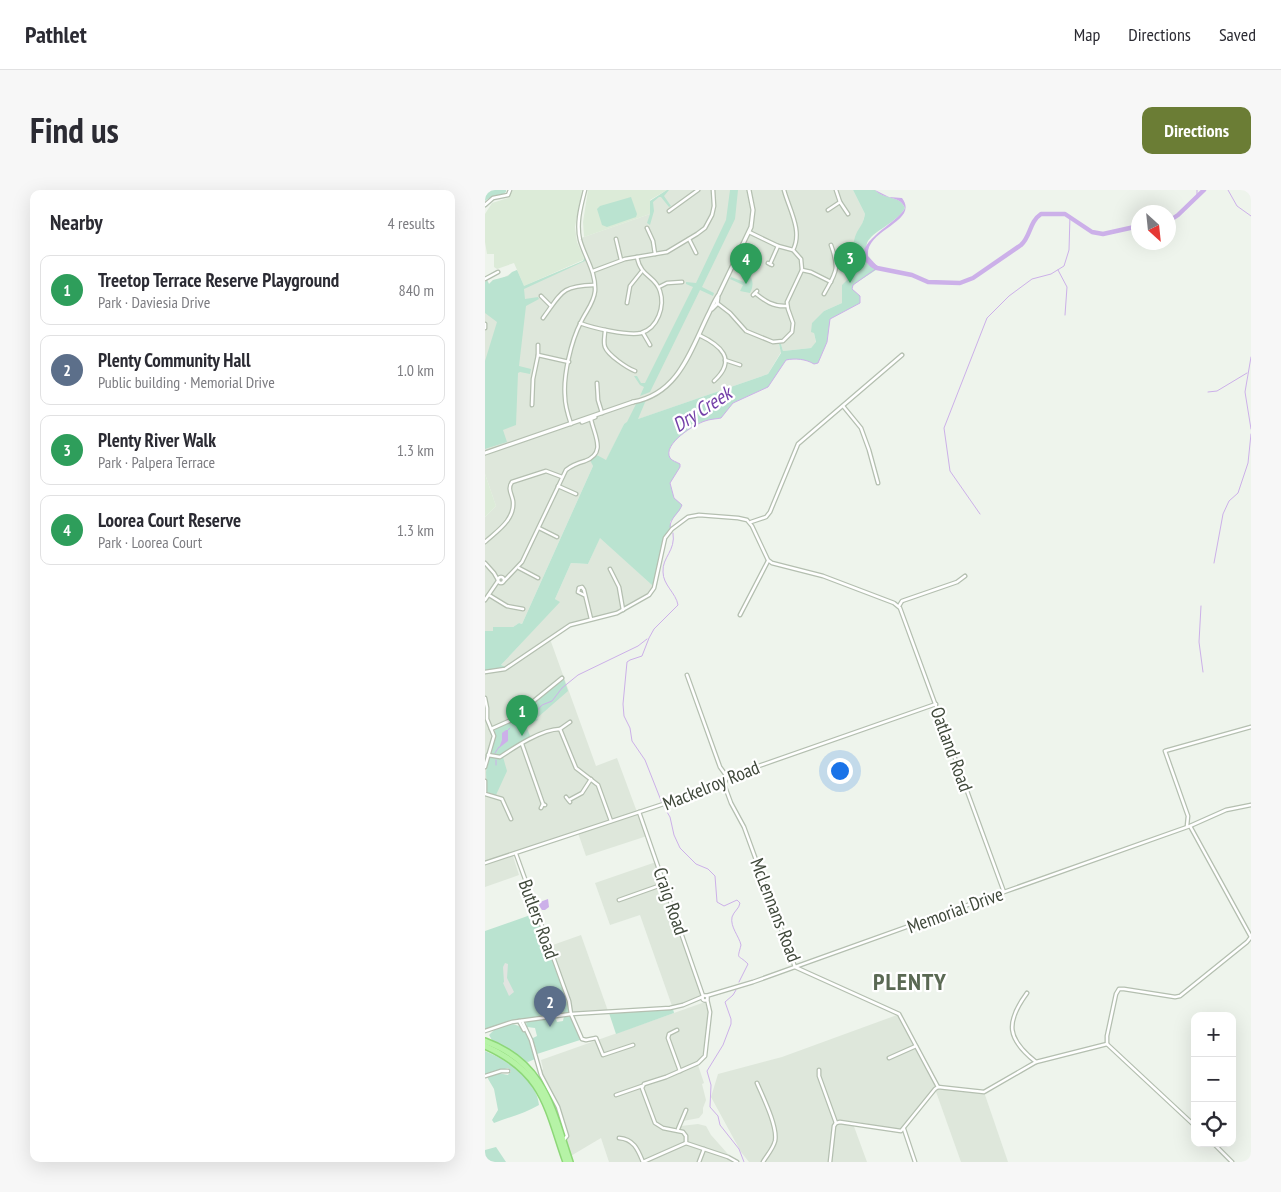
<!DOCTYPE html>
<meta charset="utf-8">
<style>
:root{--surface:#fff;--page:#f7f7f7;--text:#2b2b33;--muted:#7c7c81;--line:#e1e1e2;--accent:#6b7d35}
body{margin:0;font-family:"PT Sans Narrow",sans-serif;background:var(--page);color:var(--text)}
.controls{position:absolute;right:15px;bottom:15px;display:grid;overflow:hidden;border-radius:10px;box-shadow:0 5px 20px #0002}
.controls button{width:45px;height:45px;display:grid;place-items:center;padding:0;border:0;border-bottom:1px solid var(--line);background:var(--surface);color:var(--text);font:25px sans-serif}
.compass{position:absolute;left:646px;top:15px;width:45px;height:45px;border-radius:50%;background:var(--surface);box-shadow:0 5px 20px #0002;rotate:153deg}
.you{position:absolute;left:354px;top:580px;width:18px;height:18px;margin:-12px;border:4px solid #fff;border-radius:50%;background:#1a73e8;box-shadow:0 0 0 8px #1a73e833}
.badge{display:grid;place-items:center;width:32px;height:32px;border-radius:50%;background:var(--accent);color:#fff;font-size:16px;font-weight:700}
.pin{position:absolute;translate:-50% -41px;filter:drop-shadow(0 1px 2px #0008)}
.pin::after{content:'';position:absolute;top:26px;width:18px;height:15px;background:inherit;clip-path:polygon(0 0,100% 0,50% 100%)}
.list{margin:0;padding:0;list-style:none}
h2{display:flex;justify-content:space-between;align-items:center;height:65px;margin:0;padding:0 20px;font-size:21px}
h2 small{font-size:16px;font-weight:400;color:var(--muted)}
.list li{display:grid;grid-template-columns:32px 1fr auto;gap:15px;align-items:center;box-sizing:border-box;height:70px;margin:0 10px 10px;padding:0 10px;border:1px solid var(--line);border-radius:10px}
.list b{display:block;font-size:19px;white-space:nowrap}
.list p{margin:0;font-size:16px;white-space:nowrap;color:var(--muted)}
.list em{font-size:16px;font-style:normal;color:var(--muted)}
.icon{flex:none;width:28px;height:28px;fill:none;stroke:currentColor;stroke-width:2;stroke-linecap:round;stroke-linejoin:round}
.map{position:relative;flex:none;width:766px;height:972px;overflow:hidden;border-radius:10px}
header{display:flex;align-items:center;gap:30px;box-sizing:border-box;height:70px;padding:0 25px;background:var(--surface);border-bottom:1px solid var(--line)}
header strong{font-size:24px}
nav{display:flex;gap:28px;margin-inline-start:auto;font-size:18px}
.intro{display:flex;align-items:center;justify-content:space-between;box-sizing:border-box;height:120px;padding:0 30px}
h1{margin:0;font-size:35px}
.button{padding:12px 22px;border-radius:10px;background:var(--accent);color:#fff;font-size:18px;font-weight:700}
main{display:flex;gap:30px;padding:0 30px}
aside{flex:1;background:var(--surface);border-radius:10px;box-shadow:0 5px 20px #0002}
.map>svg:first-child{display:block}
.residential{fill:#dee7db}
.education{fill:#dcebd8}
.green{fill:#bae3d0}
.parking{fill:#e1e4e0}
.water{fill:#ccb0e9}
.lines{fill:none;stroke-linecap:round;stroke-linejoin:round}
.stream{stroke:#ccb0e9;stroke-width:1}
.river{stroke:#ccb0e9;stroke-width:4.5}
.minor-casing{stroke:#b4bfb0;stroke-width:5}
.tertiary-casing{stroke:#b4bfb0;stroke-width:5.5}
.primary-casing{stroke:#8dd778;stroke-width:8}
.minor{stroke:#fff;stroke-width:2.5}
.tertiary{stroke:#fff;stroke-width:3}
.primary{stroke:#b6f3a6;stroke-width:5}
.labels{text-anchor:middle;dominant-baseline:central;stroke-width:4.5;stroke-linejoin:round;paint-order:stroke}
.street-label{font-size:19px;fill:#3f483a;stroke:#fff}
.water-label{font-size:20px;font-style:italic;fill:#733fa8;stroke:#fff}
.district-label{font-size:24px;font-weight:bold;letter-spacing:1px;fill:#5a6953;stroke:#fff}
</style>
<header>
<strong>Pathlet</strong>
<nav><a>Map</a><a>Directions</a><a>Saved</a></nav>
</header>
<div class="intro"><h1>Find us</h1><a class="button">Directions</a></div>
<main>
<aside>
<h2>Nearby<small>4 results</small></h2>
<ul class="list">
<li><span class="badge" style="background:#2e9e5b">1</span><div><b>Treetop Terrace Reserve Playground</b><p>Park · Daviesia Drive</p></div><em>840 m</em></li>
<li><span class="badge" style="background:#5c6f8a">2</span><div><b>Plenty Community Hall</b><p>Public building · Memorial Drive</p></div><em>1.0 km</em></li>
<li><span class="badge" style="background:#2e9e5b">3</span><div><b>Plenty River Walk</b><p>Park · Palpera Terrace</p></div><em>1.3 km</em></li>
<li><span class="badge" style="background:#2e9e5b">4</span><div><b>Loorea Court Reserve</b><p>Park · Loorea Court</p></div><em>1.3 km</em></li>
</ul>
</aside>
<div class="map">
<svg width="766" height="972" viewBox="0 0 766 972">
<rect width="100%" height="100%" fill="#eef4ec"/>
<g class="residential">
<polygon points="182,0 368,0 380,24 368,67 370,82 358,95 357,113 339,121 329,143 331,153 326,158 298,161 296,154 294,155 296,162 283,184 139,234 121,271 112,265 106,270 108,276 37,434 34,433 28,437 8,437 8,441 0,441 0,327 11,316 0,284 0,92 2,90 4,94 8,90 16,89 32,80 39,96 98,71 99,68 103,66 96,48 165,24 165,11"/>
<polygon points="115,347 168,396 165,402 162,406 134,421 83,434 22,477 16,475 74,412 70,409 86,373 103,374"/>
<polygon points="65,449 111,576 132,568 152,622 0,672 0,484 20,480"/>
<polygon points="151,624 154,626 162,646 101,666 93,643"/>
<polygon points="28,666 34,685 0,697 0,674"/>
<polygon points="171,672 216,805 198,814 187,816 155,725 125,735 110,693"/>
<polygon points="96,745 123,821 90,822 87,821 65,756"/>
<polygon points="220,812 223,822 220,858 217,866 212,872 219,893 217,894 221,910 218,918 218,923 214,928 198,931 196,936 213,934 221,936 226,945 250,972 124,972 116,948 84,967 80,951 83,946 74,918 57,885 56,881 58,879 56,870"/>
<polygon points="412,825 450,896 414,940 367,931 382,972 264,972 256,962 226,907 233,884 297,867"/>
<polygon points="450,899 499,902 523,972 476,972"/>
</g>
<g class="education">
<polygon points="28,0 97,0 90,37 92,52 99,68 98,70 39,96 29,73 12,79 9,77 9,64 2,64 0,52 0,24 7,13 23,8"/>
<polygon points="103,0 182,0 165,10 165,24 99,47 98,32"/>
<polygon points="0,284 11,316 0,327"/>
</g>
<g class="green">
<path d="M0 0H21V2C16 7 7 5 0 11Z"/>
<polygon points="182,0 184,0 179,6 186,16 184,17 176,7 174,7 168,12 169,21 165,35 162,33 165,24 165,11"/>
<polygon points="245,0 253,0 250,29 217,97 229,103 228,106 215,100 165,202 155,206 159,197 155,195 149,186 152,186 156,193 160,193 208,97 201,94 201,92 211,93 241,30"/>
<path d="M368 0H390C400 10 415 5 420 18 412 33 387 41 382 53 380 59 382 68 382 73L391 80 368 95 367 99 375 106V113L345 129 342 152 333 173 329 174C321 169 310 168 301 170L283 197 248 213 236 228C231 229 225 229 220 231 210 234 177 254 185 268 187 271 192 272 195 274V277L185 293 189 308 197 315 195 320 185 332 186 339 179 348 168 396 115 348 103 374 86 373 70 409 75 412 16 475 22 477 0 481V441H8V437H28L34 433 37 434 108 276 105 270 112 265 121 270 139 234 142 232 152 212 161 210 153 229 283 184 296 163 294 154H296L298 161 326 158 331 152 329 143 326 142 327 133 339 121 357 113V95L370 82C368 70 366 53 372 42 377 34 378 33 380 24Z"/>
<polygon points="146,7 152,24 151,27 122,37 117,35 112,19 115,16"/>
<polygon points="100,67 102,70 39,99 40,109 53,107 54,109 41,116 34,176 46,179 45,184 35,182 33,183 31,235 18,240 22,252 0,259 0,171 12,132 0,123 0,92 2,90 4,94 8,90 23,86 27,82 32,80 39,96 98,71"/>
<path d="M264 83C268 91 269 95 265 103L255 101 258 95 245 89 246 87 259 92Z"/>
<polygon points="79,489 83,501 52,528 53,530 41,536 46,548 24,559 15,566 6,563 10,546 10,539 23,533"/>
<polygon points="7,566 15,568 18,567 22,581 11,605 2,602 1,582 4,568"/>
<polygon points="51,723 80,806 84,822 24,831 0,839 0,741"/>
<polygon points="188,819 189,823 131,844 124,823"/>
<polygon points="79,826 86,827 95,848 95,850 52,864 48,850 48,848 52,846 50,838 42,837 41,832 70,827 72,832 78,831"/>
<path d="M25 834C43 834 45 855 50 869L43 872 39 871 7 850 4 845 9 840Z"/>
<path d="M0 861C22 870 52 890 54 915 41 923 24 927 9 933L7 930 13 920 9 899 2 887 13 883 23 885 26 881 23 878 0 885Z"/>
<polygon points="11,957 21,972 0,972 0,960"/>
</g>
<polygon class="parking" points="20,773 23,774 22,788 29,802 24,806 18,793 19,792 18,777"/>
<g class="water">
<path d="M390 0 404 7 417 8C435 32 380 39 383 66L393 77 391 80C353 59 412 35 420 18 415 5 399 10 390 0Z"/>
<polygon points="21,540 23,540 23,551 14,558 17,550 17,543"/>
<polygon points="63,709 64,717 60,720 57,720 54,716 55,712"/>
</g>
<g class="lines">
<g class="stream">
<polyline points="712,0 712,6"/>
<polyline points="743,0 752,16 766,26"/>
<polyline points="573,80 582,97 580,125"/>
<polyline points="766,167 760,202 766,239"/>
<polyline points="723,202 732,201 762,183"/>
<polyline points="495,324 465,281 459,238 502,128 524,106 547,89 566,84 579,76 584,60 585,26"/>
<path d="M185 337C185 328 194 323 197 315L189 308 185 293 195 277V274C192 272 187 271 185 268 177 254 210 234 220 231 225 229 231 229 236 228L248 213 283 197 301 170C310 168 321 169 329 174L333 173 342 152 345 129 375 113V106L367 99 368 95 392 78"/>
<polyline points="729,373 738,324 744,311 753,303 763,273 766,244"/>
<polyline points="716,416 714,452 718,482"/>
<polyline points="30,535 48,525 57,515 67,511 77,498 93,485 153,456 162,449"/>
<polyline points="22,541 25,538"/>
<polyline points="10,563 14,557"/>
<polyline points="11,575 11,570"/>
<path d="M177 613 160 570 147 551 145 538 139 526 138 514 142 472 145 470 157 466 164 448 169 439 193 415C191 403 178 395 178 382 177 367 191 361 188 343"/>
<path d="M179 617 185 627 189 645 195 658 211 674 223 679 230 686 232 712 239 716 252 710 255 713C254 719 249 721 247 727 245 737 254 746 256 755 252 771 252 763 263 774L254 792"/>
<polyline points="251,800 248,805 240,812 246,829 246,834 238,855 222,881 226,895 225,917 233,926 235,935 254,959 259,972"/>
</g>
<g class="river">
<polyline points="684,31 693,25 719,0"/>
<path d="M387 75 392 78 427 85 443 92 475 93 488 88 536 55C546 46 544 32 556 24H580L607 42 618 44 654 36"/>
</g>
<defs>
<g id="minor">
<path d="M299 0C304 19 318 41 308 60"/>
<polyline points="351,0 355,12 363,24"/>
<polyline points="0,15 8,8 23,5 25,0"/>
<polyline points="343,20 355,12"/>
<polyline points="184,21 213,0"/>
<polyline points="162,38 168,51 170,64"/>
<polyline points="131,49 136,70"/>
<polyline points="204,49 211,63"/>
<polyline points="283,73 287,75"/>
<polyline points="285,74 293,56"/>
<polyline points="317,80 326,82 346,92"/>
<polyline points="108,81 140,69 182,62 212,44 220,38 227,25 229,16 228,0"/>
<polyline points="0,89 13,82"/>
<polyline points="174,97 182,93 197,92"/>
<path d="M270 103C280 111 288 117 302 116"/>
<path d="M339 104C351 82 355 80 346 55"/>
<polyline points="268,105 272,101"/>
<polyline points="56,106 66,116"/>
<polyline points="142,113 145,96 157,81"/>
<polyline points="232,113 245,123 261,141 288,152 298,151 307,142 308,133 303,119 302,112 317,80 316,69 308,60 293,56 264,42"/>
<path d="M58 128C77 102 76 96 109 95"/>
<path d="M95 133C107 138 144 146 156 143 173 138 180 116 175 101 170 85 156 88 152 67"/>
<polyline points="0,134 0,138"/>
<path d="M120 140C120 146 118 152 120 157 123 165 142 178 150 181"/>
<polyline points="158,143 165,155"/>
<path d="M214 145C235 155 253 169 229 191"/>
<polyline points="53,165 84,172"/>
<polyline points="240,170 255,175"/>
<polyline points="112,193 113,210 117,223"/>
<polyline points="47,215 48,189 53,165 53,155"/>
<polyline points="358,216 376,238 384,260 393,293"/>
<path d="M86 234C83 225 80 216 80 207 78 186 86 151 96 132 101 121 109 113 110 101 111 81 100 68 95 50 91 33 96 16 100 0"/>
<polyline points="73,296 91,304"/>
<polyline points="266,332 281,327 285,322 313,254 417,165"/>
<polyline points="54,338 72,347"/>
<path d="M0 352C12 341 30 330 28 311 27 304 22 299 27 292L61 281 77 287"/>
<polyline points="0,373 9,383 13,390"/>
<polyline points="34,378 53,388"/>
<polyline points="125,379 134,397 138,420"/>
<circle cx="16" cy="390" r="3"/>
<path d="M19 391 37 372 81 280C87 275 93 273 100 271 122 263 109 245 106 229"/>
<polyline points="94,398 97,397 99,400 106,429"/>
<polyline points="94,398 93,402 99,405"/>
<polyline points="4,405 22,416 38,419"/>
<polyline points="0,410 13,391"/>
<polyline points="414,416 417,411 472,392 480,386"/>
<polyline points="255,425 283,371"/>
<polyline points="0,482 20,479 85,435 132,423 164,405 169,398 180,348 187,339 203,327 214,325 253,328 262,330 267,336 283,370 287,373 338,386 409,413 415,418 519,702"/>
<polyline points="202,485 235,577 243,588"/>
<polyline points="0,508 2,518 2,529 9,546 0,577"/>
<polyline points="6,539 24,531 77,488"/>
<polyline points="75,539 85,532"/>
<polyline points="37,554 58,614"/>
<path d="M3 565 15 567C30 557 57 539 75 539L91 578 113 595 126 631"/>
<polyline points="0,591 0,602"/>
<polyline points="239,594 246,613 259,637 310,777 414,824 453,897"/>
<polyline points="0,604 17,609 26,629"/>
<polyline points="81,607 85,612"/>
<polyline points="84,610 97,603 106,589"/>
<polyline points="56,618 58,614 60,615"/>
<polyline points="154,622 218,806"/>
<polyline points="702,636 703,626 680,561 766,537"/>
<polyline points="705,636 766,747"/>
<polyline points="31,664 84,811 86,824 97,849 101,850 111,848 118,865 148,855"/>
<polyline points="0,673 236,595 239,594 242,588 245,586 451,514"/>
<polyline points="134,710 179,694"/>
<path d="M542 803C520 833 522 849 551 872"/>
<circle cx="220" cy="808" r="2.5"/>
<polyline points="221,806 268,792 519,702 705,636 741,620 766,615"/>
<polyline points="34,831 39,840"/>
<polyline points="37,831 46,850 56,885 73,917 82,946 79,950"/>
<polyline points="192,840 184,844 183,848 195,881"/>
<polyline points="0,841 27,832 86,824 185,818 198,815 217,807"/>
<polyline points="622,854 622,846 631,804 634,799 639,799 690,807 695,806 762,752 766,747"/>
<polyline points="622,854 710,936"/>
<polyline points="404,868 431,856"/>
<polyline points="334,880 334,886 351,933"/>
<polyline points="0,886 16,881 23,881"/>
<path d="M272 893C278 907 293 937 290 951 288 959 282 965 278 972"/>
<polyline points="131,905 157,896"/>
<polyline points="193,939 201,920"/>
<polyline points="419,939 430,972"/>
<path d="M134 948C149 949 153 960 158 972"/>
<polyline points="201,953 201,946 198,942 178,938 170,933 157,898 159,894 181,887 213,873 220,866 225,822 222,809"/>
<polyline points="728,953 747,972"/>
<polyline points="158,972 201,953 243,967 252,972"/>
<polyline points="214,972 219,959"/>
<polyline points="345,972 349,936 351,933 355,932 416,941 450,899 453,897 499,902 551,872 622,854"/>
</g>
<g id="tertiary">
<polyline points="227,119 232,114 233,107"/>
<path d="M148 212C193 204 205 162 223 125 227 117 229 111 234 104L266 37 268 20 264 0"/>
<polyline points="97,232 110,227"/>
<polyline points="0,263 148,212"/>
</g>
<g id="primary">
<path d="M0 851C60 873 67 919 85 972"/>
<path d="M0 856C59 882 62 918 81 972"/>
</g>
</defs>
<use href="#minor" class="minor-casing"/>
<use href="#tertiary" class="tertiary-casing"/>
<use href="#primary" class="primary-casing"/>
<use href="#minor" class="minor"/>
<use href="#tertiary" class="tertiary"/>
<use href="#primary" class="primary"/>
</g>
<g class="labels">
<g class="street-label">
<text transform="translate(467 559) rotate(70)">Oatland Road</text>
<text transform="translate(226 595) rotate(-22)">Mackelroy Road</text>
<text transform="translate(186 711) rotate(71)">Craig Road</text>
<text transform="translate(291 720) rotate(69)">McLennans Road</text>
<text transform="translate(470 720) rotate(-20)">Memorial Drive</text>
<text transform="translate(54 729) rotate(70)">Butlers Road</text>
</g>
<g class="water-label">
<text transform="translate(217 219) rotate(-33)">Dry Creek</text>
</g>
<g class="district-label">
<text x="425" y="791">PLENTY</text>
</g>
</g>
</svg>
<div class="controls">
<button>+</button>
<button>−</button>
<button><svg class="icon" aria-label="locate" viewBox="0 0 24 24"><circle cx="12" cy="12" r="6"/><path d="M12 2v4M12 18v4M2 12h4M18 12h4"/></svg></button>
</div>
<svg class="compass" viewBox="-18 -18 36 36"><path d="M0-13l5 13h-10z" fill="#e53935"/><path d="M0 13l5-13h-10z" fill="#7c7c81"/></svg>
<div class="you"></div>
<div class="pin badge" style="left:37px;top:546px;background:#2e9e5b">1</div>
<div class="pin badge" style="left:65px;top:837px;background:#5c6f8a">2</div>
<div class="pin badge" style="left:365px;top:93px;background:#2e9e5b">3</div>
<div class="pin badge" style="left:261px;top:94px;background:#2e9e5b">4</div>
</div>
</main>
